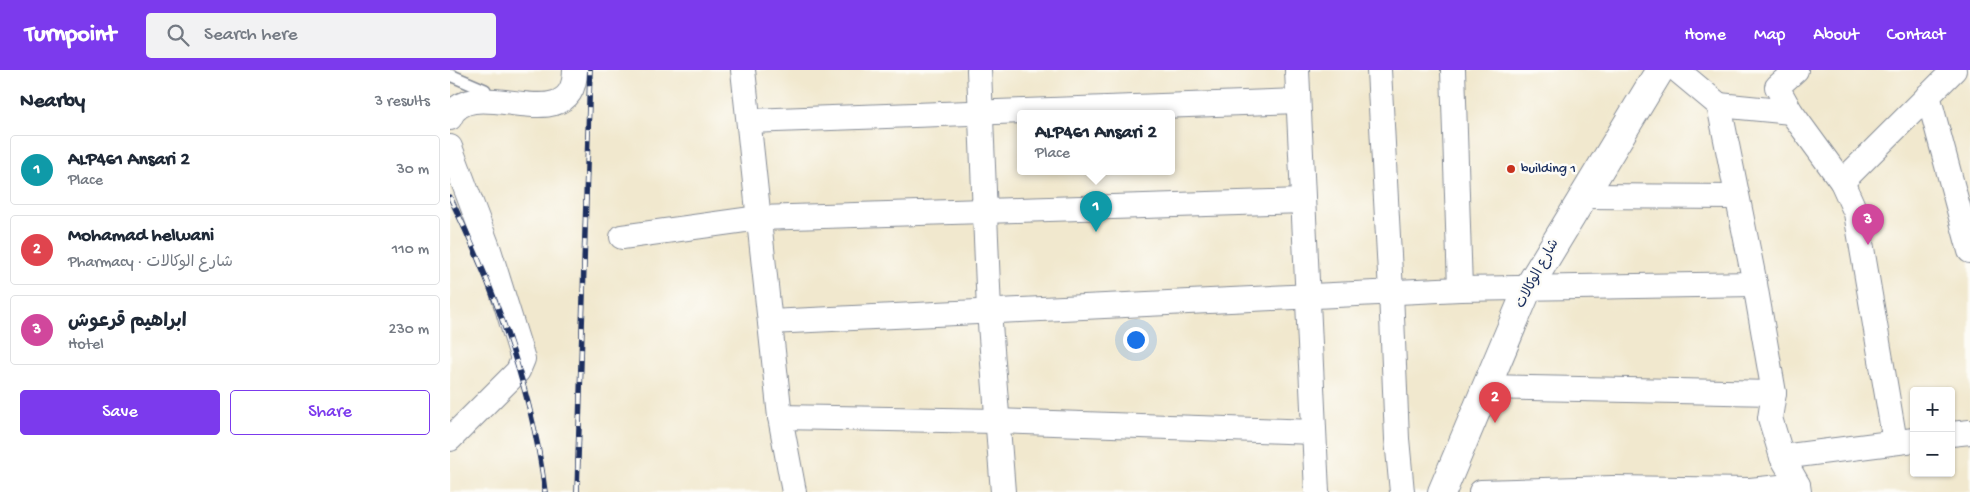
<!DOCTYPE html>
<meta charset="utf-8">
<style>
:root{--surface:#fff;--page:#f2f2f3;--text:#1f2937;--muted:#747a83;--line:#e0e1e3;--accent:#7c3aed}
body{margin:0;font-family:"Gochi Hand","Playpen Sans Arabic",sans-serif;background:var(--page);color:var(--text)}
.controls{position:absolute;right:15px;bottom:15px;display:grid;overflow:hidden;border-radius:5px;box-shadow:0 1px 4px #0004}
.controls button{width:45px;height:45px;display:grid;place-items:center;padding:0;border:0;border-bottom:1px solid var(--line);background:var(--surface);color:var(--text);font:25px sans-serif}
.you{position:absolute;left:685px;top:269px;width:18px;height:18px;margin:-12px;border:4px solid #fff;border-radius:50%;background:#1a73e8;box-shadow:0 0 0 8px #1a73e833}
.badge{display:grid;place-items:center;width:32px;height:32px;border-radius:50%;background:var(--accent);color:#fff;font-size:16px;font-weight:700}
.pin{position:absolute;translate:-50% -41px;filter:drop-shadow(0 1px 2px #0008)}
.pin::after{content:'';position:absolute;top:26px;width:18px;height:15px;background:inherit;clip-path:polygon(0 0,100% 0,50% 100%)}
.popup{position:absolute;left:567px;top:40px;width:158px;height:65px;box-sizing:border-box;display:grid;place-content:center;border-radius:5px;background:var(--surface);filter:drop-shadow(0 1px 4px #0005);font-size:16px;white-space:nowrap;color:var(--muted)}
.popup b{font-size:19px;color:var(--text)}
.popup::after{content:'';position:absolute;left:50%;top:100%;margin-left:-10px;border:10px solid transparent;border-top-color:var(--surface)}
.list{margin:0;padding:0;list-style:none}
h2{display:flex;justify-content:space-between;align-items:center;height:65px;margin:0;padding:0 20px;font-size:21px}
h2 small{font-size:16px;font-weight:400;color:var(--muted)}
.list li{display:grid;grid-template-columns:32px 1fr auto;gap:15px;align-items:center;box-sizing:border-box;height:70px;margin:0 10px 10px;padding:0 10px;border:1px solid var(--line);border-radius:5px}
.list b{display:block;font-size:19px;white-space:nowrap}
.list p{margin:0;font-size:16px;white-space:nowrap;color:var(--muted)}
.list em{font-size:16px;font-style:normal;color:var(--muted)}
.actions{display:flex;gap:10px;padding:15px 20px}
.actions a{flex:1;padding:11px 0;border:1px solid var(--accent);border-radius:5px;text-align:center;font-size:18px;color:var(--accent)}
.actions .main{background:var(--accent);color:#fff}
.icon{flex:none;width:28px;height:28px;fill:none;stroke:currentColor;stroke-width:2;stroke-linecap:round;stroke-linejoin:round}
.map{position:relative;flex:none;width:1520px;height:422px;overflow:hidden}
header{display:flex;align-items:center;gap:30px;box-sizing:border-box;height:70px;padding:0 25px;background:var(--accent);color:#fff}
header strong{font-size:24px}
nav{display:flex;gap:28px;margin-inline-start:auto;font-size:18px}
.search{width:350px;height:45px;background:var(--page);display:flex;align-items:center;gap:12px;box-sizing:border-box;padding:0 18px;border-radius:5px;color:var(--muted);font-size:19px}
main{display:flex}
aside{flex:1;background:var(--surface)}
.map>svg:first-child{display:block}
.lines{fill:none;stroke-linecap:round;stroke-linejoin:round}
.service-casing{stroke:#868c96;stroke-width:14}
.minor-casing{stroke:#868c96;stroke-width:26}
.tertiary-casing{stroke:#868c96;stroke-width:30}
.service{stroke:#fff;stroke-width:11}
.minor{stroke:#fff;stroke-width:24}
.tertiary{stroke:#fff;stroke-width:28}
.rail-casing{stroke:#1b2f5e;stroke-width:5.5}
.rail{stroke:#fdfcf7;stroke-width:4;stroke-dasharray:11;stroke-linecap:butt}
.poi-dot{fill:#c8321e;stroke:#fdfcf7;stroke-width:2}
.labels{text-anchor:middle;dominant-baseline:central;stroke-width:5;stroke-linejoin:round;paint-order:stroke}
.poi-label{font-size:14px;fill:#1b2f5e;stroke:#fdfcf7;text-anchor:start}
.street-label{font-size:14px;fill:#1b2f5e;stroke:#fdfcf7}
</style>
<header>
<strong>Turnpoint</strong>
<div class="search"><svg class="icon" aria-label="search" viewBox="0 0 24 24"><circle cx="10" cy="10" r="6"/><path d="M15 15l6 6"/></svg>Search here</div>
<nav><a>Home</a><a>Map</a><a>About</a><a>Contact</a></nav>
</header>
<main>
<aside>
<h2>Nearby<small>3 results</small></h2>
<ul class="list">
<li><span class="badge" style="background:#0f9aa8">1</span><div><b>ALP461 Ansari 2</b><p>Place</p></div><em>30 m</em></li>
<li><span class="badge" style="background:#e0444e">2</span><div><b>Mohamad helwani</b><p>Pharmacy · شارع الوكالات</p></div><em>110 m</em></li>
<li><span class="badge" style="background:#d1479c">3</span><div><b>ابراهيم قرعوش</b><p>Hotel</p></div><em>230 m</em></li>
</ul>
<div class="actions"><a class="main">Save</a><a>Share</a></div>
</aside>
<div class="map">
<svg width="1520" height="422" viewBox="0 0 1520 422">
<rect width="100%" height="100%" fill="#fdfcf7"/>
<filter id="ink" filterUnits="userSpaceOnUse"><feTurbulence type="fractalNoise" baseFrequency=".02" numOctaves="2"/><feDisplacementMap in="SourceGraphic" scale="10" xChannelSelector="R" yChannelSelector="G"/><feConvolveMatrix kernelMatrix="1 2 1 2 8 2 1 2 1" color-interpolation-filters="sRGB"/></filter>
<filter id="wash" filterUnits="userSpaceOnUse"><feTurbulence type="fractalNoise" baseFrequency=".0096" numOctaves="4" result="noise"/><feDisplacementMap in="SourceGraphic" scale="20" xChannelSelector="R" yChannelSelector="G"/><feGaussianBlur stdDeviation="1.12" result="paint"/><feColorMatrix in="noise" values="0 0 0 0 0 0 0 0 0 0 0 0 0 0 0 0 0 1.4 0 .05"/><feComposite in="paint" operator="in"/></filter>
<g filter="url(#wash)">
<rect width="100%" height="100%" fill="#f1e8ce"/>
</g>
<g filter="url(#ink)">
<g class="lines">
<defs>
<polyline id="service" points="0,5 35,20"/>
<g id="minor">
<polyline points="293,0 330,347 344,422"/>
<polyline points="529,0 539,241 553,422"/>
<polyline points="847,0 867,422"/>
<polyline points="929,0 941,222 947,369 952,422"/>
<polyline points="1003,0 1010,219"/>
<polyline points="1227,0 1269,35 1305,214 1324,323 1320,348 1332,387 1348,415 1349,422"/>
<polyline points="1478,25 1520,181"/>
<polyline points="1269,35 1341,42 1392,112 1406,143 1445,372"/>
<polyline points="1341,42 1327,17 1346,0"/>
<path d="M0 48C19 0 124 74 125 0"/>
<polyline points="299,51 848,31"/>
<polyline points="0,77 39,180 73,289 68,301 0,369"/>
<polyline points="1392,112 1504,0"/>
<polyline points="1133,126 1287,127"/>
<polyline points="172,167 309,148 853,131"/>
<polyline points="320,252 1010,219 1305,214"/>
<polyline points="1036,317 1324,323"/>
<polyline points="330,347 547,351 864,362"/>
<polyline points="1501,364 1520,362"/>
<polyline points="1332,387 1464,370"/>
<polyline points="1031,422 1163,418 1300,420 1348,415"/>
</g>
<polyline id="tertiary" points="992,422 1078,218 1210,0"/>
</defs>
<use href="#service" class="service-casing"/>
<use href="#minor" class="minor-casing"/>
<use href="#tertiary" class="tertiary-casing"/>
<use href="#service" class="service"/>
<use href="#minor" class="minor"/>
<use href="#tertiary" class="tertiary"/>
<defs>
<g id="rail">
<path d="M0 127C44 218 83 321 95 422"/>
<polyline points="127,422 140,0"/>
</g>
</defs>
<use href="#rail" class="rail-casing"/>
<use href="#rail" class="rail"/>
</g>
</g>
<circle class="poi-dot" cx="1061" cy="99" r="5"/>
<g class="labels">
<g class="poi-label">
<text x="1071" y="99">building 1</text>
</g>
<g class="street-label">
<text transform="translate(1088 204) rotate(-62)">شارع الوكالات</text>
</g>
</g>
</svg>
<div class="controls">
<button>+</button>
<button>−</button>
</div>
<div class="you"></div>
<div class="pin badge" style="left:646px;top:162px;background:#0f9aa8">1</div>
<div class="popup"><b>ALP461 Ansari 2</b>Place</div>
<div class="pin badge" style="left:1045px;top:353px;background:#e0444e">2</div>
<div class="pin badge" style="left:1418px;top:175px;background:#d1479c">3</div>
</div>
</main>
